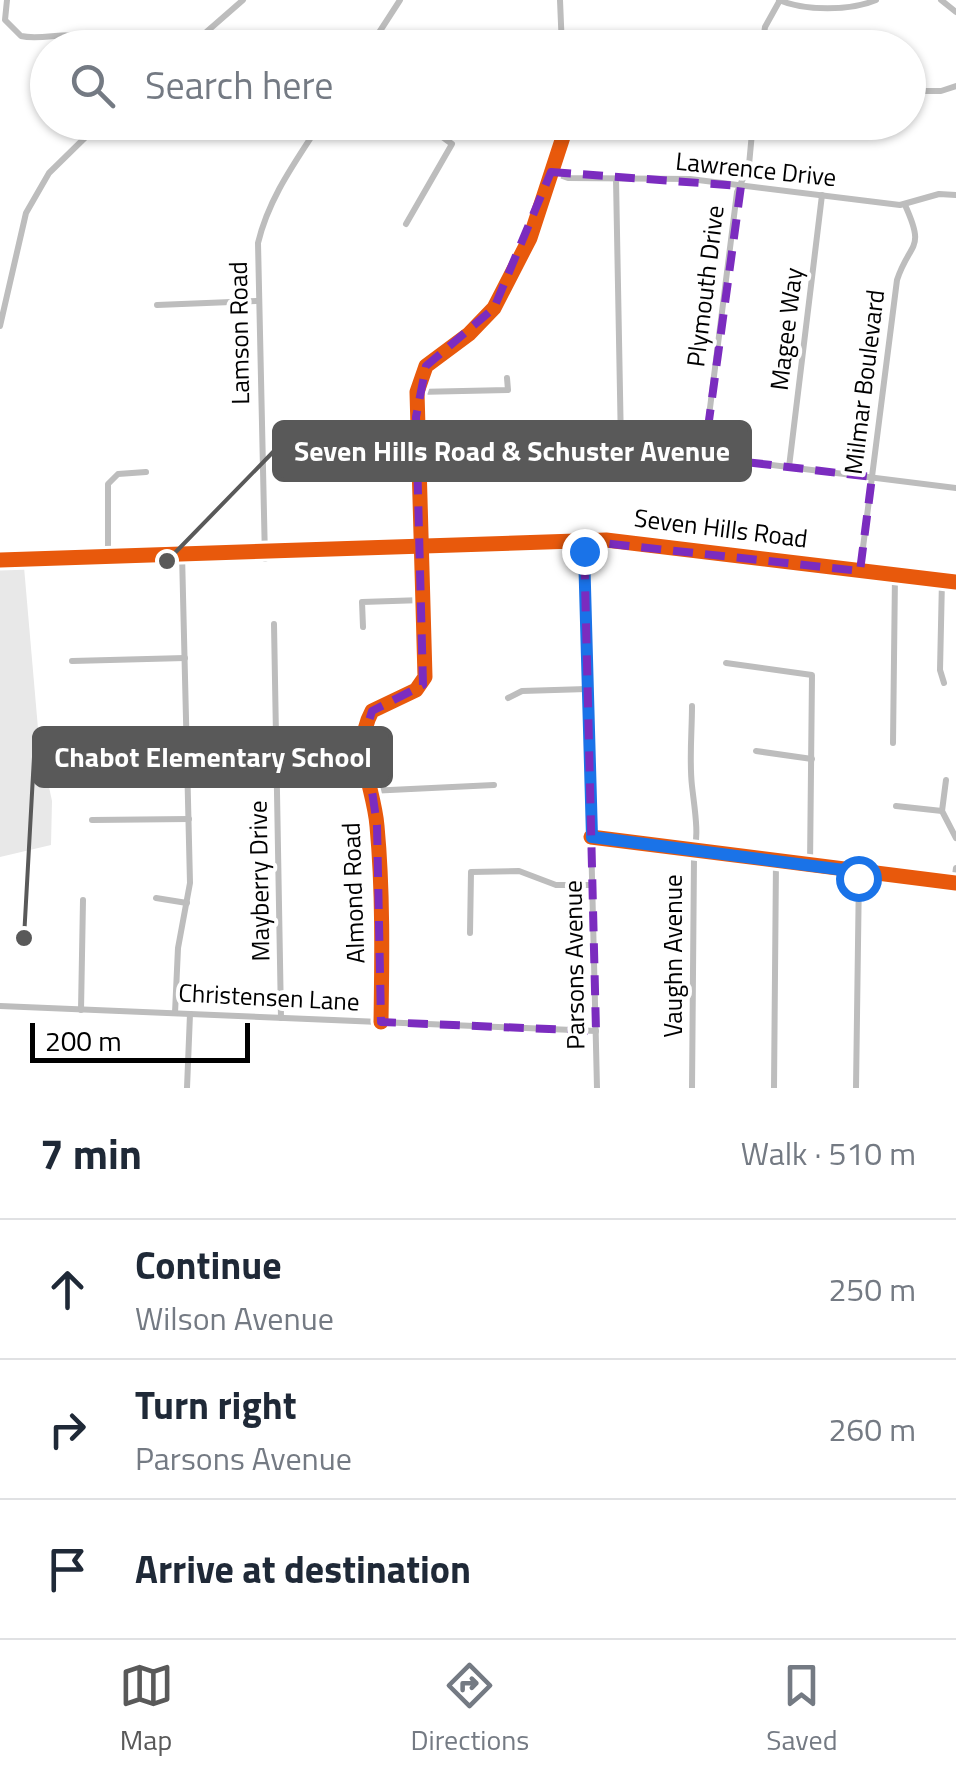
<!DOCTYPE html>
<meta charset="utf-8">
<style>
:root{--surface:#fff;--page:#f2f2f3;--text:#1f2937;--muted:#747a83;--line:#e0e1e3;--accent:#595959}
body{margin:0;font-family:"Titillium Web",sans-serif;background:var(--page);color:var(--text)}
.scale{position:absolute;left:30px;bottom:25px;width:220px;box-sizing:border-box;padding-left:10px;border:5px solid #000;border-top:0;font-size:28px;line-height:35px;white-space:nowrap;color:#000;-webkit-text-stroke:8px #fff;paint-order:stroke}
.stop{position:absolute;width:30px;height:30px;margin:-22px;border:8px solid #1a73e8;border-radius:50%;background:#fff}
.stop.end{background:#1a73e8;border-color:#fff;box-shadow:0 2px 10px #0008}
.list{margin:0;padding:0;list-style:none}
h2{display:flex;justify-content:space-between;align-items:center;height:130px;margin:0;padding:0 40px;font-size:42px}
h2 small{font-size:32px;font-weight:400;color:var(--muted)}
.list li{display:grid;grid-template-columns:65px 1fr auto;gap:30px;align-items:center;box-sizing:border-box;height:140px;padding:0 40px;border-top:2px solid var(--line)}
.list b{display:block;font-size:38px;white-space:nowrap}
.list p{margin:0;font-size:32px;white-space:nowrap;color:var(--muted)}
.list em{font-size:32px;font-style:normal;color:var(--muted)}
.icon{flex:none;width:55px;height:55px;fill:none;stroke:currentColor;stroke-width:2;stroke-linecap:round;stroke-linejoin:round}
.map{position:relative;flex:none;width:956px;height:1088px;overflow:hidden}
.search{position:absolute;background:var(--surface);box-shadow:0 2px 8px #0004;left:30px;right:30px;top:30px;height:110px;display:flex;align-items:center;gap:25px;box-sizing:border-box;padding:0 35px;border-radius:55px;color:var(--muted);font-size:38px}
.sheet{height:550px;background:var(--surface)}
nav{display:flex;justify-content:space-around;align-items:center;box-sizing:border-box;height:140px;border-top:2px solid var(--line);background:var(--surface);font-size:28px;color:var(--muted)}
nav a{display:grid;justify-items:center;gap:5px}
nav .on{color:var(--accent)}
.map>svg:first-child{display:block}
.green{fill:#e8e8e8}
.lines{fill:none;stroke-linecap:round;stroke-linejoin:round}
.minor{stroke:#bdbdbd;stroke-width:6}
.tertiary{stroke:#bdbdbd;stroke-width:8}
.cycleway-casing{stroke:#fff;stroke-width:21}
.cycleway{stroke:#e8590c;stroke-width:15}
.route{stroke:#1a73e8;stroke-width:12}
.marked{fill:none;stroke:#7b2cbf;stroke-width:8;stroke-dasharray:20 12;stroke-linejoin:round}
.labels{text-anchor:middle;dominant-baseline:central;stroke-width:8;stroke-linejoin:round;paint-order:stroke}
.street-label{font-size:25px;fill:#000;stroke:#fff}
.leader{fill:none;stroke:#595959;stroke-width:4}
.callout-dot{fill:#595959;stroke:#fff;stroke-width:4}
.callout{fill:#595959;stroke:#595959;stroke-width:4}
.callout-label{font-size:28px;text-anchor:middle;font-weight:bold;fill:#fff}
</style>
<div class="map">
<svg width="956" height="1088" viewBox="0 0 956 1088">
<rect width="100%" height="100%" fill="#fff"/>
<polygon class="green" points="24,567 39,740 52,801 51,845 0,857 0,569"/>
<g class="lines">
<g class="minor">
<path d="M7 0 5 20 21 36C48 42 80 24 102 48"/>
<polyline points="560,0 562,48"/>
<path d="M779 0C804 11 851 11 876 0"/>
<polyline points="941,0 956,12"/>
<polyline points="188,48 243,0"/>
<polyline points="369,48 400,0"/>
<polyline points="762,48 765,27 780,0"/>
<polyline points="908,91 941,91 956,86"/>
<polyline points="551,172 568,178 690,179 900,205 939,194 956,195"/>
<polyline points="616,179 621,446"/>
<polyline points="406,224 452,144 422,122"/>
<polyline points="157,305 257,301"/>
<polyline points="0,326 26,213 49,173 101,122"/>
<polyline points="417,392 508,390 507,378"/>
<polyline points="580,453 621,446 956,488"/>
<polyline points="704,456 737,192 749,165 753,122"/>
<polyline points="789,467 822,195"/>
<polyline points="584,541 597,1088"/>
<polyline points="108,557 108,484 118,474 146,472"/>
<path d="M265 559 258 243C269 197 296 161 321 122"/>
<path d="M860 571 897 280C910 241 926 251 905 205"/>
<polyline points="942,580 940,670 944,683"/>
<polyline points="274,624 281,1018"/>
<polyline points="363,627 362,602 423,600"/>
<polyline points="72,661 185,658"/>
<polyline points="726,663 812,675 810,866"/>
<polyline points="508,698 522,691 587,689"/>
<polyline points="81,740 187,738"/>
<polyline points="893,743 895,575"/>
<polyline points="756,751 812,759"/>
<polyline points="946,780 942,811 956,838"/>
<polyline points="369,791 494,785"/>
<polyline points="896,806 942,811"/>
<polyline points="92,820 189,819"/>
<polyline points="591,837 956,883"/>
<polyline points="954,883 956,868"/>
<polyline points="156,898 187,903"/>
<polyline points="470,933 471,872 519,871 556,885 593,885"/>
<polyline points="0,1006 596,1031"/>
<polyline points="81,1010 83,900"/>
<polyline points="175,1013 178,948 190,883 182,554"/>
<path d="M381 1022C382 957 383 891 377 826 374 787 351 750 372 711L416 690 425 677 417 392 426 366 469 334 494 308 530 238 563 137V122"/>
<polyline points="187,1088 190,1014"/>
<path d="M692 1088 694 858C699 832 695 812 692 786 689 760 692 732 692 706"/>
<polyline points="774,1088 776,861"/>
<polyline points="856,1088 859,872"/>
</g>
<polyline class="tertiary" points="0,560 606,540 956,582"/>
<defs>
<g id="cycleway">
<polyline points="0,560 606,540 956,582"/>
<polyline points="591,837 956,883"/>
<path d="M381 1022C382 957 383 891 377 826 374 787 351 750 372 711L416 690 425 677 417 392 426 366 469 334 494 308 530 238 563 137V122"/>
</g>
</defs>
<use href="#cycleway" class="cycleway-casing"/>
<use href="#cycleway" class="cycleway"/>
</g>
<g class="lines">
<polyline class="route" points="584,551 592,837 859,872 858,878"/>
</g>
<path class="marked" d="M551 172 741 186 704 457 872 477 860 571 584 541 596 1031 381 1022 377 825 364 737 372 711 423 685 416 417 426 366 494 308Z"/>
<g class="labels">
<g class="street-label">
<text transform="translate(756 169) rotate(6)">Lawrence Drive</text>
<text transform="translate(705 286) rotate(-83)">Plymouth Drive</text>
<text transform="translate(786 329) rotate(-83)">Magee Way</text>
<text transform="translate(239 333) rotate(-91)">Lamson Road</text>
<text transform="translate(864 382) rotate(-83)">Milmar Boulevard</text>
<text transform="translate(721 528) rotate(7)">Seven Hills Road</text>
<text transform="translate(259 881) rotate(-91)">Mayberry Drive</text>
<text transform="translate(353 893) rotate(-92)">Almond Road</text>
<text transform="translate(673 956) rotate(-90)">Vaughn Avenue</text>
<text transform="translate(574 965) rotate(-91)">Parsons Avenue</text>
<text transform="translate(269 997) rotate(3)">Christensen Lane</text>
</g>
</g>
<path class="leader" d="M167 561L274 451M24 938L34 757"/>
<g class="callout-dot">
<circle cx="167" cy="561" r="10"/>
<circle cx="24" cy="938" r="10"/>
</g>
<g class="callout">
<rect x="274" y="422" width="476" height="58" rx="10"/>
<rect x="34" y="728" width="357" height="58" rx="10"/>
</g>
<g class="callout-label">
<text x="512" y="461">Seven Hills Road &amp; Schuster Avenue</text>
<text x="213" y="767">Chabot Elementary School</text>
</g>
</svg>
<div class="scale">200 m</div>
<div class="stop" style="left:858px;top:878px"></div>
<div class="stop end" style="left:584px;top:551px"></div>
<div class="search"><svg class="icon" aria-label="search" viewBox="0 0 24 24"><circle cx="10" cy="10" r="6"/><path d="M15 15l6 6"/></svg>Search here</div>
</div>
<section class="sheet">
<h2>7 min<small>Walk · 510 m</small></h2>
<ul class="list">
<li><svg class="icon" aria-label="ahead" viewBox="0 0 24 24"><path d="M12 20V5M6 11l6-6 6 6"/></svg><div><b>Continue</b><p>Wilson Avenue</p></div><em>250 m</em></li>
<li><svg class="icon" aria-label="right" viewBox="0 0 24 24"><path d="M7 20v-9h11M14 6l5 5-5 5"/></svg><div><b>Turn right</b><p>Parsons Avenue</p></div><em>260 m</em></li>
<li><svg class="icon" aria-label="arrive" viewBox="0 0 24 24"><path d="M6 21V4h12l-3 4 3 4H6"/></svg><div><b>Arrive at destination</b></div></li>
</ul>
</section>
<nav>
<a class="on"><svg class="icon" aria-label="map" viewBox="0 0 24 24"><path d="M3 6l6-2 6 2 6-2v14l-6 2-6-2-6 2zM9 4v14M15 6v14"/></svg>Map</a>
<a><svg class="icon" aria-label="directions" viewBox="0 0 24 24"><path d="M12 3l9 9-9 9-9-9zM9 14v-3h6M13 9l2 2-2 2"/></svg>Directions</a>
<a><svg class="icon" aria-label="saved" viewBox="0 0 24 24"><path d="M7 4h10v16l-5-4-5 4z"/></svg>Saved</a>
</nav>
